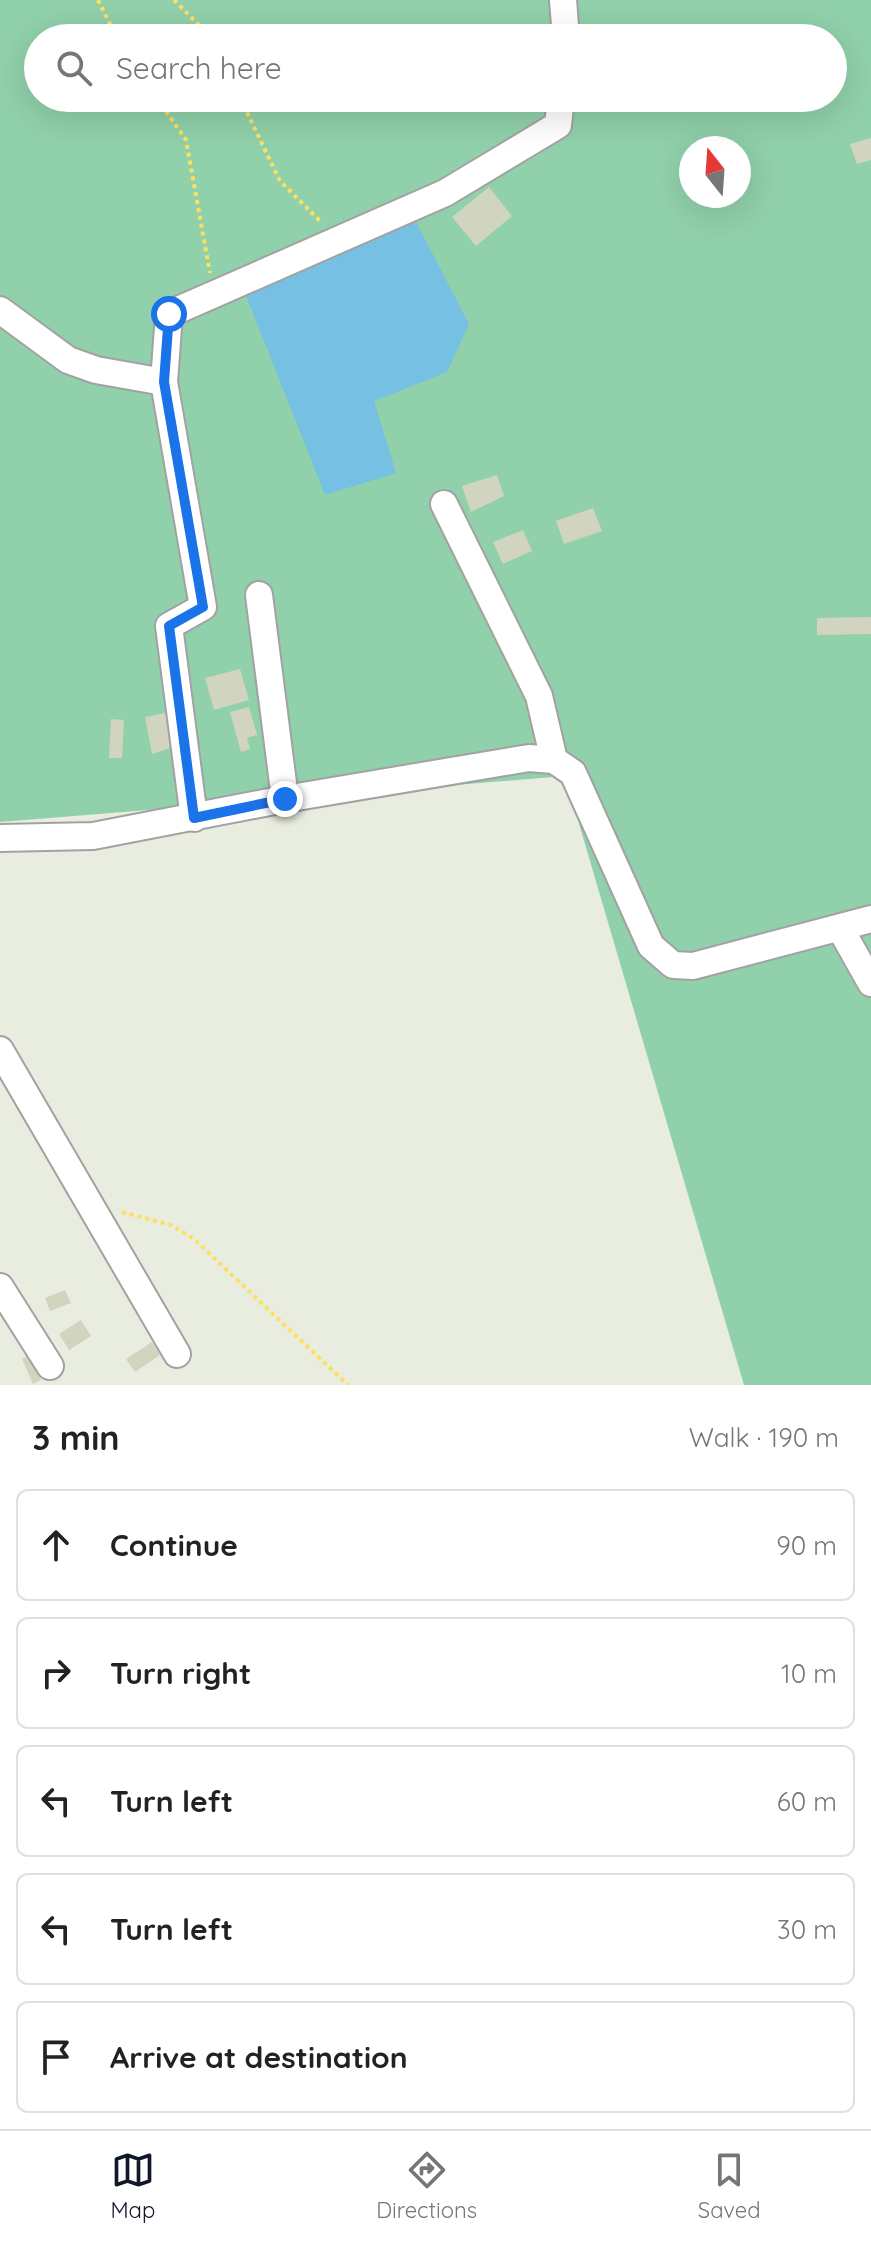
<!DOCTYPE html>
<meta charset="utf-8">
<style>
:root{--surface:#fff;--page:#f6f6f6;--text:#222;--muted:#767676;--line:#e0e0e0;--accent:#111827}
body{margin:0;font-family:Quicksand,sans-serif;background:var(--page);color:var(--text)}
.compass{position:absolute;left:679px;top:136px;width:72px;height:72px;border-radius:50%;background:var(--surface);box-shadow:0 8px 32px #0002;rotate:343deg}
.stop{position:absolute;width:24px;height:24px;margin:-18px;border:6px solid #1a73e8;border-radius:50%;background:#fff}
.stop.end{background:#1a73e8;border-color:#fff;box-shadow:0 2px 8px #0008}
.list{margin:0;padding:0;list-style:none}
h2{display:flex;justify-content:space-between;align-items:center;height:104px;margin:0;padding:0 32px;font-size:34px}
h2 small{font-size:26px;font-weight:400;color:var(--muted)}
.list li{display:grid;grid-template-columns:52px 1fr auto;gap:24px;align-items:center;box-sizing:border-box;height:112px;margin:0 16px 16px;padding:0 16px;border:2px solid var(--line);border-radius:12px}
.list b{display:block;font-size:30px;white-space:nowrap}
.list em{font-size:26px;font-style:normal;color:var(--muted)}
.icon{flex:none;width:44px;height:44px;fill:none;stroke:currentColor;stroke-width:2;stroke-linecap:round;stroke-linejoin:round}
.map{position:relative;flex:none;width:871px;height:1385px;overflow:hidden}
.search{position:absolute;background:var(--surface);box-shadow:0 8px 32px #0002;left:24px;right:24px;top:24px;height:88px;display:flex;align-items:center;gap:20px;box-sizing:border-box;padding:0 28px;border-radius:44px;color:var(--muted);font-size:30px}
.sheet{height:744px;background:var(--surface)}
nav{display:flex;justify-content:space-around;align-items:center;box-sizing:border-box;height:112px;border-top:2px solid var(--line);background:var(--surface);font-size:22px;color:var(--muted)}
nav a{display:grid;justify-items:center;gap:4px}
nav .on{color:var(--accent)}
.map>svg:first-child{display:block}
.forest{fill:#90d0aa;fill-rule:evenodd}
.pitch{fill:#76c1e3}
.building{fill:#d1d4bf}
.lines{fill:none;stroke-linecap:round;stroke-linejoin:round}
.street-casing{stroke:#a2a2a2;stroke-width:30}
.path{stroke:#ffdf5e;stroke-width:4;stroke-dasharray:4 4;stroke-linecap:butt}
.street{stroke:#fff;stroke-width:26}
.route{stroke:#1a73e8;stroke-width:10}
</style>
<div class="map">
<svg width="871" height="1385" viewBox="0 0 871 1385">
<rect width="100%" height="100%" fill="#e8eddf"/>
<path class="forest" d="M0 0H871V1385H744L565 776 0 822ZM38 38H833V98H38ZM691 148H739V196H691Z"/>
<polygon class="pitch" points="415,220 469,324 447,372 374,401 396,473 325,495 245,293"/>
<g class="building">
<polygon points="871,138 871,160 857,164 850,144"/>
<polygon points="489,187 512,216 476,246 452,217"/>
<polygon points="497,475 504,496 471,512 462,486"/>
<polygon points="593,508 602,531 564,544 556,521"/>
<polygon points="523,530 532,551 503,564 493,542"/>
<polygon points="871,617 871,634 817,635 817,618"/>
<polygon points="240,669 249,700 214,710 205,678"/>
<polygon points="249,707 257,735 247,738 250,749 241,752 230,712"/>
<polygon points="170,712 177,746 152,754 145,717"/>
<polygon points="111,719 124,720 122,758 109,758"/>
<polygon points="65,1290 71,1303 50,1311 45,1298"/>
<polygon points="81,1320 91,1336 69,1350 59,1334"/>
<polygon points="152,1342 160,1355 135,1372 126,1359"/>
<polygon points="29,1355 41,1380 33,1384 22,1359"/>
</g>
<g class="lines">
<defs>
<g id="street">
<polyline points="563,0 566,38"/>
<polyline points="0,310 68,360 96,370 164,382"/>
<polyline points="444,504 539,696 554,760"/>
<polyline points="259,595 285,799"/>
<polyline points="194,818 169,626 203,607 164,382 169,314 445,193 558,125 561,98"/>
<polyline points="0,838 93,836 285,799 529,758 554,760 573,773 651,946 673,965 693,966 871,919"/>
<polyline points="840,928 871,983"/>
<polyline points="0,1050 177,1354"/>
<polyline points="0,1287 50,1366"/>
</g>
</defs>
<use href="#street" class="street-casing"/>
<g class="path">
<polyline points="98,0 117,38"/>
<polyline points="174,0 212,38"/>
<polyline points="157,98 186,140 210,273"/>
<polyline points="240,98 280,181 321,222"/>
<polyline points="122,1212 171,1225 194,1239 348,1385"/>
</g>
<use href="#street" class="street"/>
</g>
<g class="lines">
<polyline class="route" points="169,314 164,382 203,607 169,626 194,818 285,799"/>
</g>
</svg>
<svg class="compass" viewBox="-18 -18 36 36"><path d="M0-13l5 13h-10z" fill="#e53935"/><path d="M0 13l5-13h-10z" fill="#767676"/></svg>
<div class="stop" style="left:169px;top:314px"></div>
<div class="stop end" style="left:285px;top:799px"></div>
<div class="search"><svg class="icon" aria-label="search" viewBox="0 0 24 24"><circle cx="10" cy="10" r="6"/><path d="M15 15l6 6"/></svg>Search here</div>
</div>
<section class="sheet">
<h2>3 min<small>Walk · 190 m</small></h2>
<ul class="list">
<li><svg class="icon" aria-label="ahead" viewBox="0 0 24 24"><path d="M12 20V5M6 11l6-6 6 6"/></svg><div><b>Continue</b></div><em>90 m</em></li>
<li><svg class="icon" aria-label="right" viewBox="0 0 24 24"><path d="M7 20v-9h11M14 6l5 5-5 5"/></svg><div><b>Turn right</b></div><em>10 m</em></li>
<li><svg class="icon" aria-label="left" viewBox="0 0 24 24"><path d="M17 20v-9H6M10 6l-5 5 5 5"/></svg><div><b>Turn left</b></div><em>60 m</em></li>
<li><svg class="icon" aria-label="left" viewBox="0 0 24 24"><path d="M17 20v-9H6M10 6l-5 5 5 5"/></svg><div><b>Turn left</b></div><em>30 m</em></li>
<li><svg class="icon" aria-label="arrive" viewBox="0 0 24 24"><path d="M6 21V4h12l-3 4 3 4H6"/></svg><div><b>Arrive at destination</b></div></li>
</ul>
</section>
<nav>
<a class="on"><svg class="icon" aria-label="map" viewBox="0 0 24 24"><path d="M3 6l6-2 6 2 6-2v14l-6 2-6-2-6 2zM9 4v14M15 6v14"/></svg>Map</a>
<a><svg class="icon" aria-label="directions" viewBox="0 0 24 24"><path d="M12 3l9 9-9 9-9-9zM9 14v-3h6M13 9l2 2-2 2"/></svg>Directions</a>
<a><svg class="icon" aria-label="saved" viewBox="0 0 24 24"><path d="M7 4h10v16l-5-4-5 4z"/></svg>Saved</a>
</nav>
